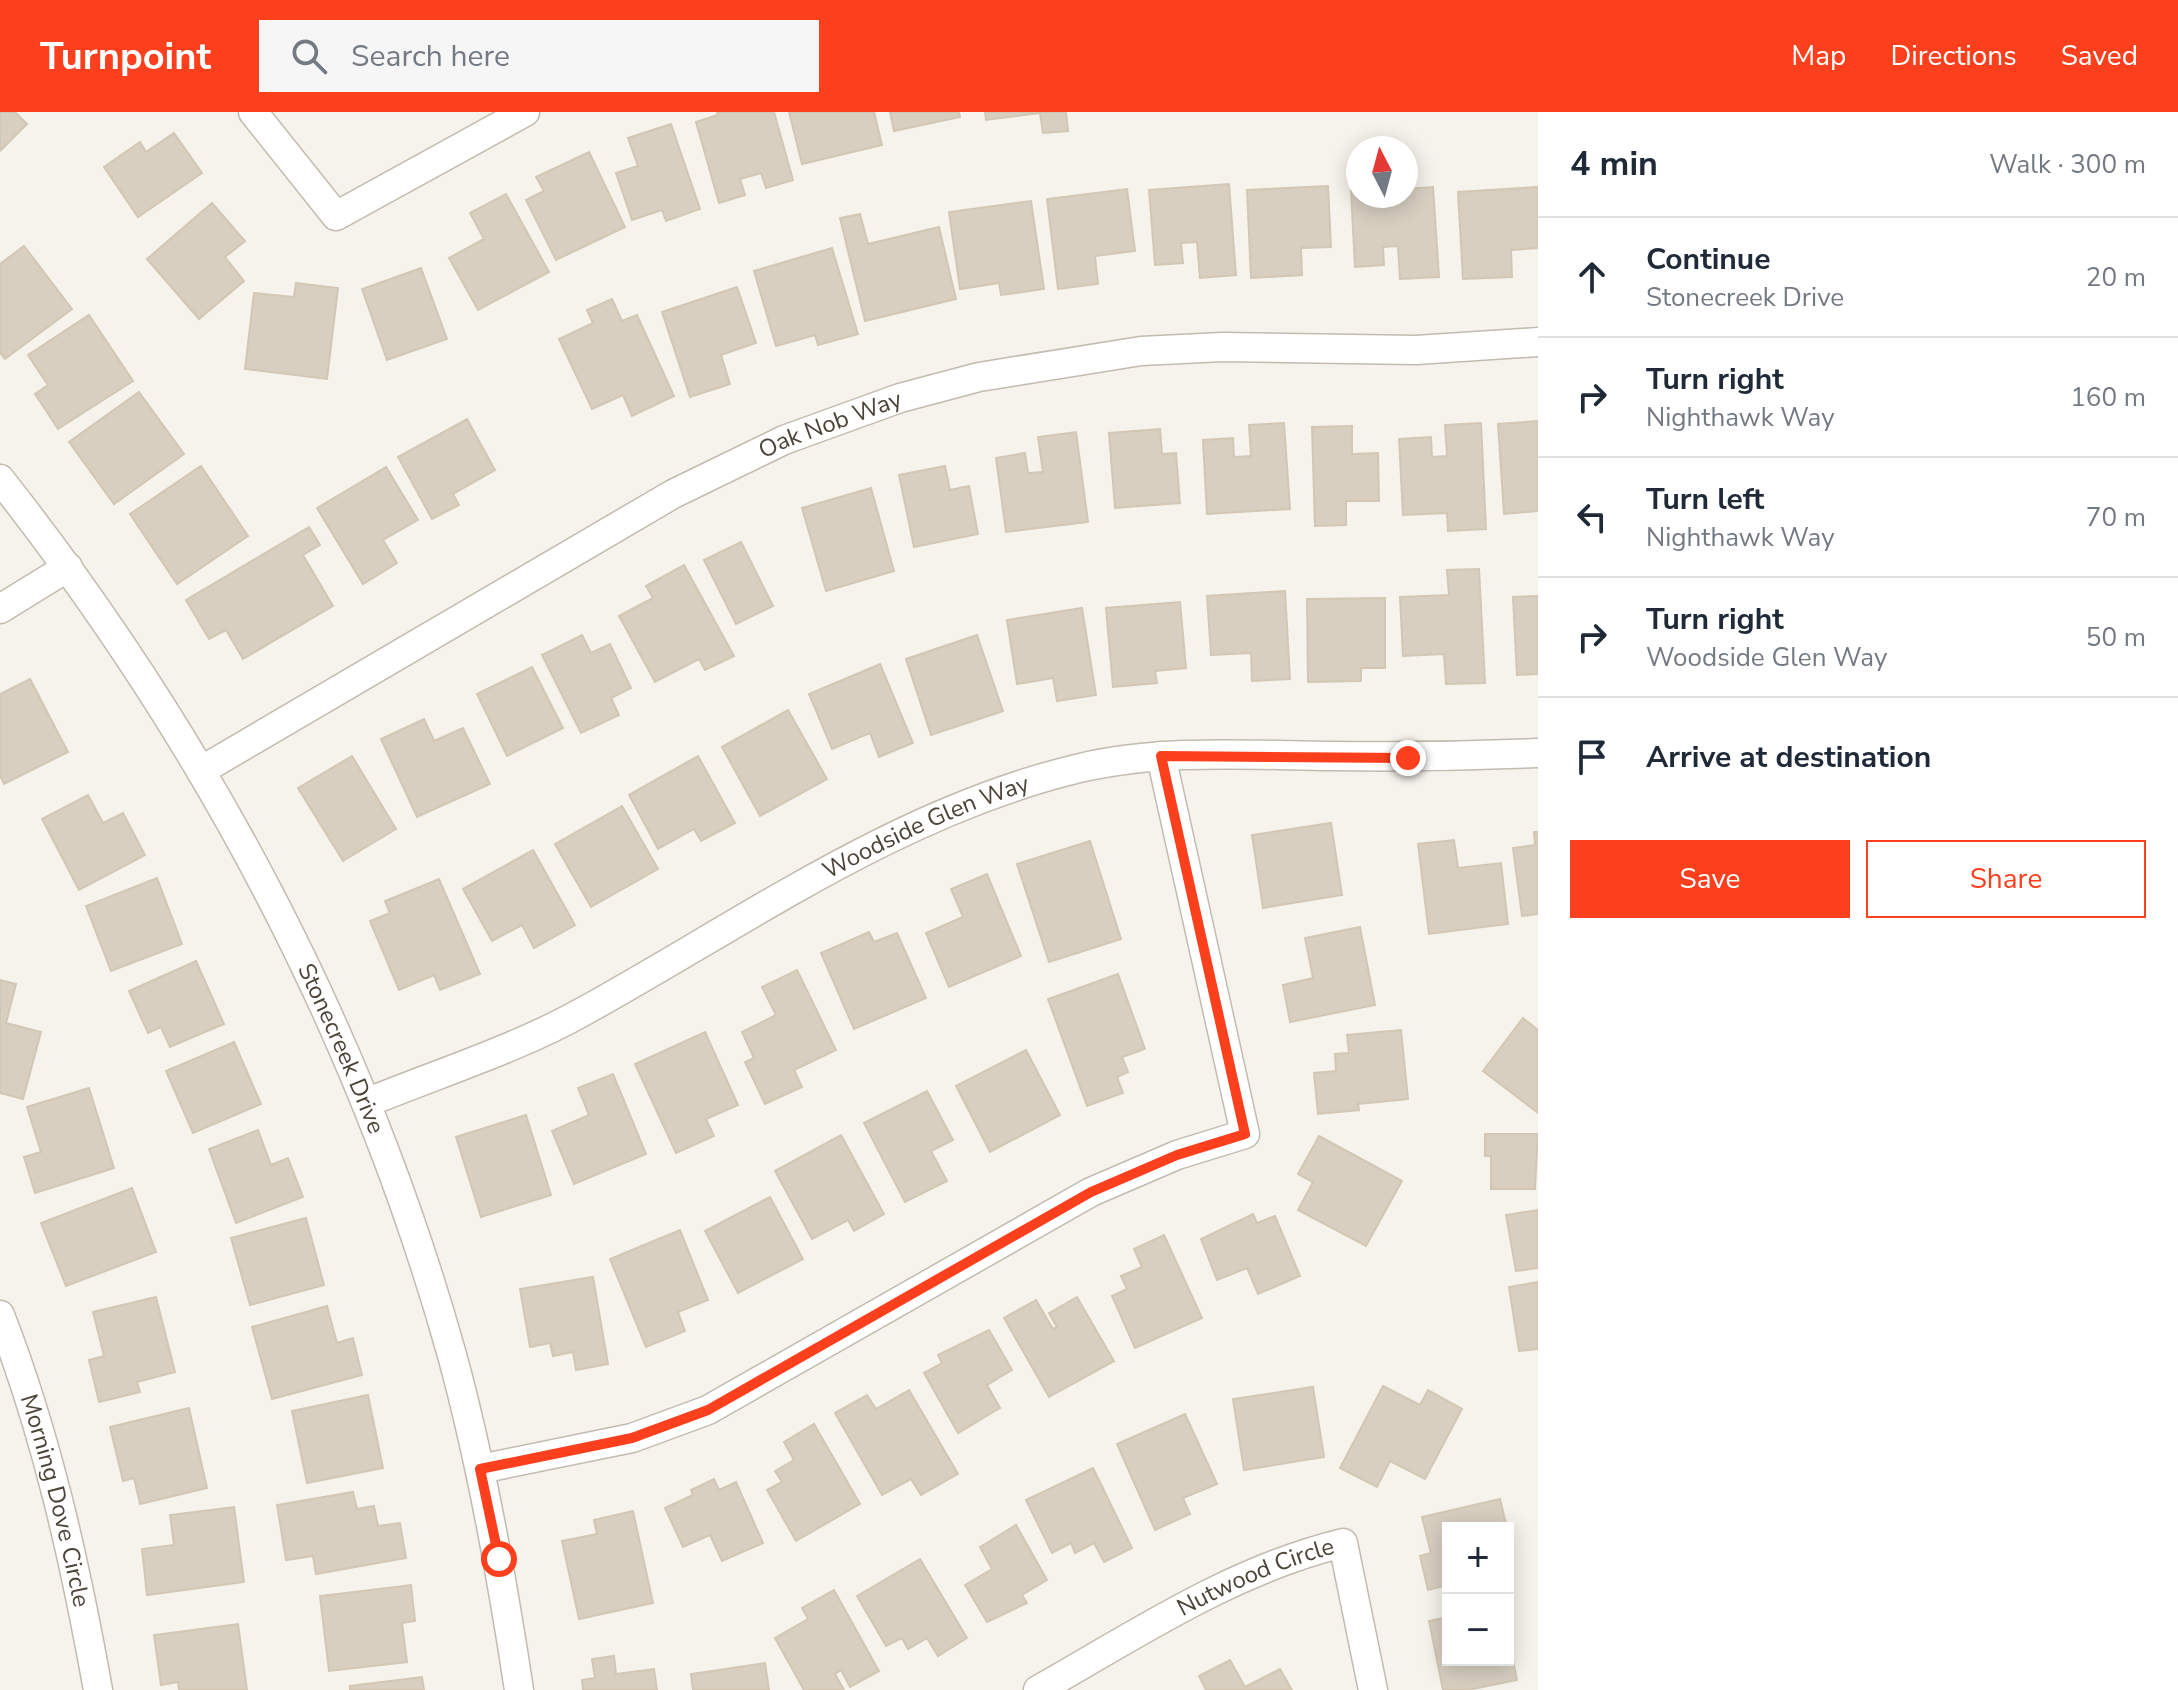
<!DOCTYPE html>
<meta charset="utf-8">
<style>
:root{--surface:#fff;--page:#f6f6f7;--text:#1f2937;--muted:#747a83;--line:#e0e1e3;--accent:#fc3f1d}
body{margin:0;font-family:"Nunito Sans",sans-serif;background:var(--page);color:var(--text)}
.controls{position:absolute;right:24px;bottom:24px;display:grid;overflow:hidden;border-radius:0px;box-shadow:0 4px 20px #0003}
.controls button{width:72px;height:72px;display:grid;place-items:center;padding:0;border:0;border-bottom:2px solid var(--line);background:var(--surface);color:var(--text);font:40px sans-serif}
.compass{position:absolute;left:1346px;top:24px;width:72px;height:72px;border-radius:50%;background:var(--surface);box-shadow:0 4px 20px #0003;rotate:354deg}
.stop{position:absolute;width:24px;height:24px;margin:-18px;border:6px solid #fc3f1d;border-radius:50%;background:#fff}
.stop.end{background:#fc3f1d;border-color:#fff;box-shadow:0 2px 8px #0008}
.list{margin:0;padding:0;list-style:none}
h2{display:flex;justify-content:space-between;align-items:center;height:104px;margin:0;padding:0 32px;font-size:34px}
h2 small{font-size:26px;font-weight:400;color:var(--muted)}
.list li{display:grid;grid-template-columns:52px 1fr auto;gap:24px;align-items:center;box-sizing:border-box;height:120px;padding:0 32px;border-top:2px solid var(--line)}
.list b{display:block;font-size:30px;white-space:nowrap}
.list p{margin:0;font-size:26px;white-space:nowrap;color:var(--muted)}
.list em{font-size:26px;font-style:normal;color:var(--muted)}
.actions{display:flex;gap:16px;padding:24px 32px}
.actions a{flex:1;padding:18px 0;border:2px solid var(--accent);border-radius:0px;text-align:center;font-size:28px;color:var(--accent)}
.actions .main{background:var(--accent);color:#fff}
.icon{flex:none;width:44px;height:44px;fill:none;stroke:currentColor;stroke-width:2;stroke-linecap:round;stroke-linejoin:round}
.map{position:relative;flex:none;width:1538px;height:1578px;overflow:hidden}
header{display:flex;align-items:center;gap:48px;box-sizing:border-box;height:112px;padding:0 40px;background:var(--accent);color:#fff}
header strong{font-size:38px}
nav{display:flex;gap:44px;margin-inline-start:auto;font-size:28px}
.search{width:560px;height:72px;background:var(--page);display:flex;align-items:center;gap:20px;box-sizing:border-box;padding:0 28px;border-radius:0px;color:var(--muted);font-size:30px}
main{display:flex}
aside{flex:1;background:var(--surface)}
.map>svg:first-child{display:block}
.building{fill:#d8cfc1;stroke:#d3c7b4;stroke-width:2}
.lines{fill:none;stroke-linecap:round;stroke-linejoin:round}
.street-casing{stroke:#c2bbae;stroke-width:31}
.street{stroke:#fff;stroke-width:28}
.route{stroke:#fc3f1d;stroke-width:10}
.labels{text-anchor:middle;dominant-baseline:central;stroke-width:6;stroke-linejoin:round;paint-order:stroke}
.street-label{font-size:24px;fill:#4b4439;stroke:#fff}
</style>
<header>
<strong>Turnpoint</strong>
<div class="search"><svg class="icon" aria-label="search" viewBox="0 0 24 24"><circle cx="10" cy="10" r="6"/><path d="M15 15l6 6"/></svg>Search here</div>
<nav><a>Map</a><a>Directions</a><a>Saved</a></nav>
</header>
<main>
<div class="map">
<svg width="1538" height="1578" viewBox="0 0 1538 1578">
<rect width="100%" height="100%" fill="#f6f3ec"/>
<g class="building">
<polygon points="0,0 15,0 27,12 0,39"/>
<polygon points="717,0 774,0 793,68 766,76 761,61 740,67 745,83 719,91 696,10 718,3"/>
<polygon points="789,0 874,0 882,33 802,52"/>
<polygon points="890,0 959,0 960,5 894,19"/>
<polygon points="985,0 1066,0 1068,19 1043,21 1040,1 986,8"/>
<polygon points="671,12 700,97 666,109 662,98 632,108 616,61 638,54 628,26"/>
<polygon points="174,21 202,61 138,105 104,55 140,30 146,40"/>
<polygon points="589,40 625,115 556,148 526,88 544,79 536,65"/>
<polygon points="1229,72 1236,163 1200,166 1197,130 1181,131 1183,151 1155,153 1149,78"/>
<polygon points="1328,74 1331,135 1301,136 1302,163 1251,166 1247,78"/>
<polygon points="1433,75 1439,165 1400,167 1398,134 1383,135 1384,153 1355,155 1351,79 1358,79 1358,84 1406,84 1406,77"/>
<polygon points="1538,75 1538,136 1511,138 1512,165 1463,167 1458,80"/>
<polygon points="1127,77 1135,139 1095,144 1098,172 1058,177 1047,87"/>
<polygon points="506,82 549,160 478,198 449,146 484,127 470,101"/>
<polygon points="1031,89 1044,177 1001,183 999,171 960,177 949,100"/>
<polygon points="212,91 245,129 225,145 244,169 199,207 147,147"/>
<polygon points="860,102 868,132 939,115 956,187 865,209 840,106"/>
<polygon points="24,134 72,197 5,247 0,241 0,152"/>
<polygon points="832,136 858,222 818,233 815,223 776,234 754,159"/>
<polygon points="421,156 447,227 387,248 362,177"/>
<polygon points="296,171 338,176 327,267 245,257 254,181 294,185"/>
<polygon points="737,175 756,231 721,243 730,272 690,285 662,200"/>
<polygon points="612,187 622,209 637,203 674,284 632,304 623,283 592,297 559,227 593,211 587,198"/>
<polygon points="89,203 133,269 58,317 35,282 48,273 28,243"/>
<polygon points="139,280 184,342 114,392 69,330"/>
<polygon points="467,307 495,358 453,382 459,393 432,407 398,345"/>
<polygon points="1538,309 1538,399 1504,402 1498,312"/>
<polygon points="1284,311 1290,397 1207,402 1203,328 1233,326 1234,345 1251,344 1249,313"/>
<polygon points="1481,311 1486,417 1448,419 1447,401 1403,403 1399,327 1431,325 1432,345 1447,344 1445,313"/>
<polygon points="1352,314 1352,342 1378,341 1379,389 1346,389 1346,413 1315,414 1312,315"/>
<polygon points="1160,317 1162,342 1176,341 1180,391 1115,396 1109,321"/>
<polygon points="1076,320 1088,410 1006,420 996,346 1025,341 1028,361 1043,360 1038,325"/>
<polygon points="201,354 248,424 177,472 130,402"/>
<polygon points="945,354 950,378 969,374 978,422 914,435 899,363"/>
<polygon points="386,355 418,408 383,428 397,451 363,472 317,396"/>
<polygon points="871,376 894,459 826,479 802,396"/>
<polygon points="309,415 320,433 303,443 333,494 243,547 226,518 209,527 186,488"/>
<polygon points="741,430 773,494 736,512 704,448"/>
<polygon points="684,453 734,544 705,558 699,547 655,570 619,504 653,486 646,474"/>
<polygon points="1479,457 1485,571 1446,572 1444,542 1403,544 1400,485 1449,483 1447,458"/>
<polygon points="1285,479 1290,567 1252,569 1251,541 1211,543 1207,484"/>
<polygon points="1538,484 1538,562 1517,563 1513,485"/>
<polygon points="1385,486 1385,556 1361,556 1361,569 1308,570 1307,487"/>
<polygon points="1180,490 1186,556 1155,559 1157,571 1113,575 1106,496"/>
<polygon points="1082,496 1096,583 1057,589 1053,566 1017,572 1007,508"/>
<polygon points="582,523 591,541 610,532 631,576 611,586 619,603 581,621 542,543"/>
<polygon points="977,523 1003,599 931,623 906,547"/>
<polygon points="880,552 913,631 879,645 870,621 832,637 809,582"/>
<polygon points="532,555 563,616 507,644 477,582"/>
<polygon points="30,567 68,640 4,672 0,663 0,582"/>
<polygon points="788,598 827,667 760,704 722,635"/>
<polygon points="424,607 434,629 463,616 490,672 417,705 381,627"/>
<polygon points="352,644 396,717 343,749 298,676"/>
<polygon points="698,644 735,711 701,729 694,717 658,737 629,683"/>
<polygon points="88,683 103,711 123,701 145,743 79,778 42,707"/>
<polygon points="622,694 658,757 591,795 555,732"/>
<polygon points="1331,711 1342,783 1263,796 1252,723"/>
<polygon points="1534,720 1538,720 1538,802 1522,804 1513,736 1535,733"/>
<polygon points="1454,728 1458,756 1501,751 1508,812 1429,822 1418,732"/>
<polygon points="1090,729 1121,827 1049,850 1017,752"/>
<polygon points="533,738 575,813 534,836 522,813 492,829 463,777"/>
<polygon points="987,762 1021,844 949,875 926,821 963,805 951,777"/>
<polygon points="157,766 182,832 111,859 86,794"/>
<polygon points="439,767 480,862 440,878 434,863 399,878 370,809 390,801 385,789"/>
<polygon points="1360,815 1375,893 1290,910 1283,873 1313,866 1305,826"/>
<polygon points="869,820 874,830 897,821 926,886 854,917 821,841"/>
<polygon points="196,849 224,912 170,935 161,915 148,921 129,879"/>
<polygon points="797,858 836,938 794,958 802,975 765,992 745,950 754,946 742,920 776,903 762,875"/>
<polygon points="1118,862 1145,937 1122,945 1128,960 1117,965 1123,981 1087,994 1048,887"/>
<polygon points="0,868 16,872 6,911 41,920 23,987 0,981"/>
<polygon points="1523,906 1538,918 1538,1001 1483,959"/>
<polygon points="1401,918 1408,987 1358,992 1359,998 1318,1002 1314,961 1336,959 1335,942 1349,941 1347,923"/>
<polygon points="705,920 738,993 706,1007 714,1024 676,1041 635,952"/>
<polygon points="234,930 261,992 193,1021 166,959"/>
<polygon points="1026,938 1060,1003 990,1040 956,974"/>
<polygon points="613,962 646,1042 574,1072 552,1019 589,1003 578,976"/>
<polygon points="89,976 114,1056 35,1081 24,1045 41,1040 27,995"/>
<polygon points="927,979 953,1028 931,1039 947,1069 905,1090 864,1011"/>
<polygon points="526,1003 551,1083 481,1105 456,1025"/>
<polygon points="258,1018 271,1053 288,1046 303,1085 236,1111 209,1037"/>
<polygon points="1485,1022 1538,1022 1535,1077 1491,1077 1491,1044 1485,1044"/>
<polygon points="841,1023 884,1102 854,1119 848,1108 812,1127 775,1059"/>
<polygon points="1319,1024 1402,1069 1366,1134 1298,1098 1313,1070 1298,1062"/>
<polygon points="132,1076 156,1140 66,1174 41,1111"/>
<polygon points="770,1085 803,1147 738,1181 705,1119"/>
<polygon points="1538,1098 1538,1156 1516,1159 1506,1103"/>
<polygon points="1253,1102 1257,1111 1275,1104 1300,1164 1258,1182 1247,1156 1217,1168 1201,1127"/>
<polygon points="306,1106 324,1173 250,1193 231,1126"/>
<polygon points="680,1118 708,1188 678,1200 685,1219 646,1235 610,1147"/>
<polygon points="1164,1123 1202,1206 1135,1236 1112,1184 1127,1177 1121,1164 1142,1155 1134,1137"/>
<polygon points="593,1165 608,1252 576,1258 573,1240 553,1244 550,1231 530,1235 520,1177"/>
<polygon points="1538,1170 1538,1237 1519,1239 1509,1175"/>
<polygon points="156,1185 175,1260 137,1270 140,1280 99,1290 89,1248 104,1244 93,1200"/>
<polygon points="1077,1185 1114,1249 1049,1285 1004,1206 1036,1188 1053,1217 1057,1215 1049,1201"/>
<polygon points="327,1194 337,1231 353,1226 362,1263 272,1287 252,1215"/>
<polygon points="989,1218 1012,1258 987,1273 1000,1296 958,1321 924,1261 942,1251 938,1243"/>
<polygon points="1383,1274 1420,1293 1428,1278 1462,1297 1425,1367 1390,1349 1377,1375 1340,1356"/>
<polygon points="1313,1275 1324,1345 1244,1358 1233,1287"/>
<polygon points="909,1278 958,1362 921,1383 911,1367 882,1383 835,1301 867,1283 876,1297"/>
<polygon points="368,1283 383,1356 307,1371 292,1299"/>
<polygon points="189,1296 207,1376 140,1392 134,1366 123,1369 110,1315"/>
<polygon points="1185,1302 1217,1372 1183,1386 1190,1402 1155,1418 1117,1332"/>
<polygon points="814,1312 860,1392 796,1429 767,1378 782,1370 775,1359 794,1348 784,1330"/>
<polygon points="1093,1356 1132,1436 1104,1450 1094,1431 1075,1441 1071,1431 1052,1441 1026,1388"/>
<polygon points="714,1367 719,1378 736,1370 763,1431 722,1449 710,1423 683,1435 665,1396 693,1383 691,1378"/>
<polygon points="353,1380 357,1397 374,1394 378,1414 400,1411 406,1446 316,1462 313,1444 286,1448 277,1393"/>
<polygon points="1500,1387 1507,1416 1448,1416 1448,1473 1428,1478 1420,1444 1431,1441 1422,1405"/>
<polygon points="234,1395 244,1470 147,1483 142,1437 174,1433 170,1403"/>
<polygon points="633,1399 653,1491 579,1507 562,1429 597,1422 594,1408"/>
<polygon points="1016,1413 1047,1468 1022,1483 1027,1491 987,1510 965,1473 992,1457 980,1435"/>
<polygon points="920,1447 967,1526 938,1544 927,1526 908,1537 902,1526 886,1534 857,1484"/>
<polygon points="411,1473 415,1509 402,1511 407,1550 329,1559 320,1484"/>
<polygon points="834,1478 879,1559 850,1575 841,1558 835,1562 844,1578 804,1578 775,1526 808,1507 802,1496"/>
<polygon points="1448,1505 1448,1548 1508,1548 1508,1524 1517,1568 1468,1578 1443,1578 1429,1509"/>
<polygon points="238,1512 247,1578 179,1578 178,1570 161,1573 154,1523"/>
<polygon points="614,1544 616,1562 654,1557 657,1578 583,1578 582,1568 595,1566 592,1547"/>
<polygon points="1230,1548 1245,1575 1280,1557 1292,1578 1206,1578 1199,1564"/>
<polygon points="765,1551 769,1578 693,1578 691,1562"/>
<polygon points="422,1565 424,1578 350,1578 350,1574"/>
</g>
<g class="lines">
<defs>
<g id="street">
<polyline points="253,0 336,104 525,0"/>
<path id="s1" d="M0 367C206 628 362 922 452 1243 482 1353 502 1465 519 1578"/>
<polyline points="0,497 68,455"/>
<path id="s2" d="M202 658 673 382 784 328 900 286 979 265 1141 239 1223 235 1416 238 1538 230"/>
<path id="s3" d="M366 991C439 961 517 937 586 898 747 809 899 699 1080 656 1162 637 1248 643 1331 644 1400 645 1469 644 1538 641"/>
<path id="s4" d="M0 1203C47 1324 75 1450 98 1578"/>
<polyline points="480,1357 632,1326 708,1298 1091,1080 1177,1043 1245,1022 1161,644"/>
<path id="s5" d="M1038 1578C1137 1522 1232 1458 1343 1431L1373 1578"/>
</g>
</defs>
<use href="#street" class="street-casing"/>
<use href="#street" class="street"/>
</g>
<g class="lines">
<polyline class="route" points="499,1447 480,1357 632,1326 708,1298 1091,1080 1177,1043 1245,1022 1161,644 1408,646"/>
</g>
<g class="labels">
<g class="street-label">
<text stroke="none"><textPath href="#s2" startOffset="718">Oak Nob Way</textPath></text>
<text stroke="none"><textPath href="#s3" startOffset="626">Woodside Glen Way</textPath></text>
<text stroke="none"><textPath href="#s1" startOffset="666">Stonecreek Drive</textPath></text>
<text stroke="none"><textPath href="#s4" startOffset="194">Morning Dove Circle</textPath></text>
<text stroke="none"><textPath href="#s5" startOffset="246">Nutwood Circle</textPath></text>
</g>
</g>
</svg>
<div class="controls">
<button>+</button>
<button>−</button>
</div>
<svg class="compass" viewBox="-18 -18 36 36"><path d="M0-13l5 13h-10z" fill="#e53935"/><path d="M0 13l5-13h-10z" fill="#747a83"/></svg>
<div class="stop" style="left:499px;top:1447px"></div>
<div class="stop end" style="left:1408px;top:646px"></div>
</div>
<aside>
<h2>4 min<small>Walk · 300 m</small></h2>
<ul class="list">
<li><svg class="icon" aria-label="ahead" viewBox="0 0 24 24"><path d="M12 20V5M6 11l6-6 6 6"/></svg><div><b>Continue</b><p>Stonecreek Drive</p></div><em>20 m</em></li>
<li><svg class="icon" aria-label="right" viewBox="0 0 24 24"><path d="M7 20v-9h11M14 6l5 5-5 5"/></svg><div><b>Turn right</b><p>Nighthawk Way</p></div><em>160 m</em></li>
<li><svg class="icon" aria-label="left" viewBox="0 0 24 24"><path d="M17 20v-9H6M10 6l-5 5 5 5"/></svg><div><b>Turn left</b><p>Nighthawk Way</p></div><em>70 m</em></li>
<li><svg class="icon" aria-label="right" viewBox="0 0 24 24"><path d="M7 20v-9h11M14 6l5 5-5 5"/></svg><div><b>Turn right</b><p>Woodside Glen Way</p></div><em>50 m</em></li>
<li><svg class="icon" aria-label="arrive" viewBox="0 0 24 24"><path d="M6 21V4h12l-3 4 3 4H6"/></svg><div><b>Arrive at destination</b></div></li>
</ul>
<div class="actions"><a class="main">Save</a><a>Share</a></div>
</aside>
</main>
